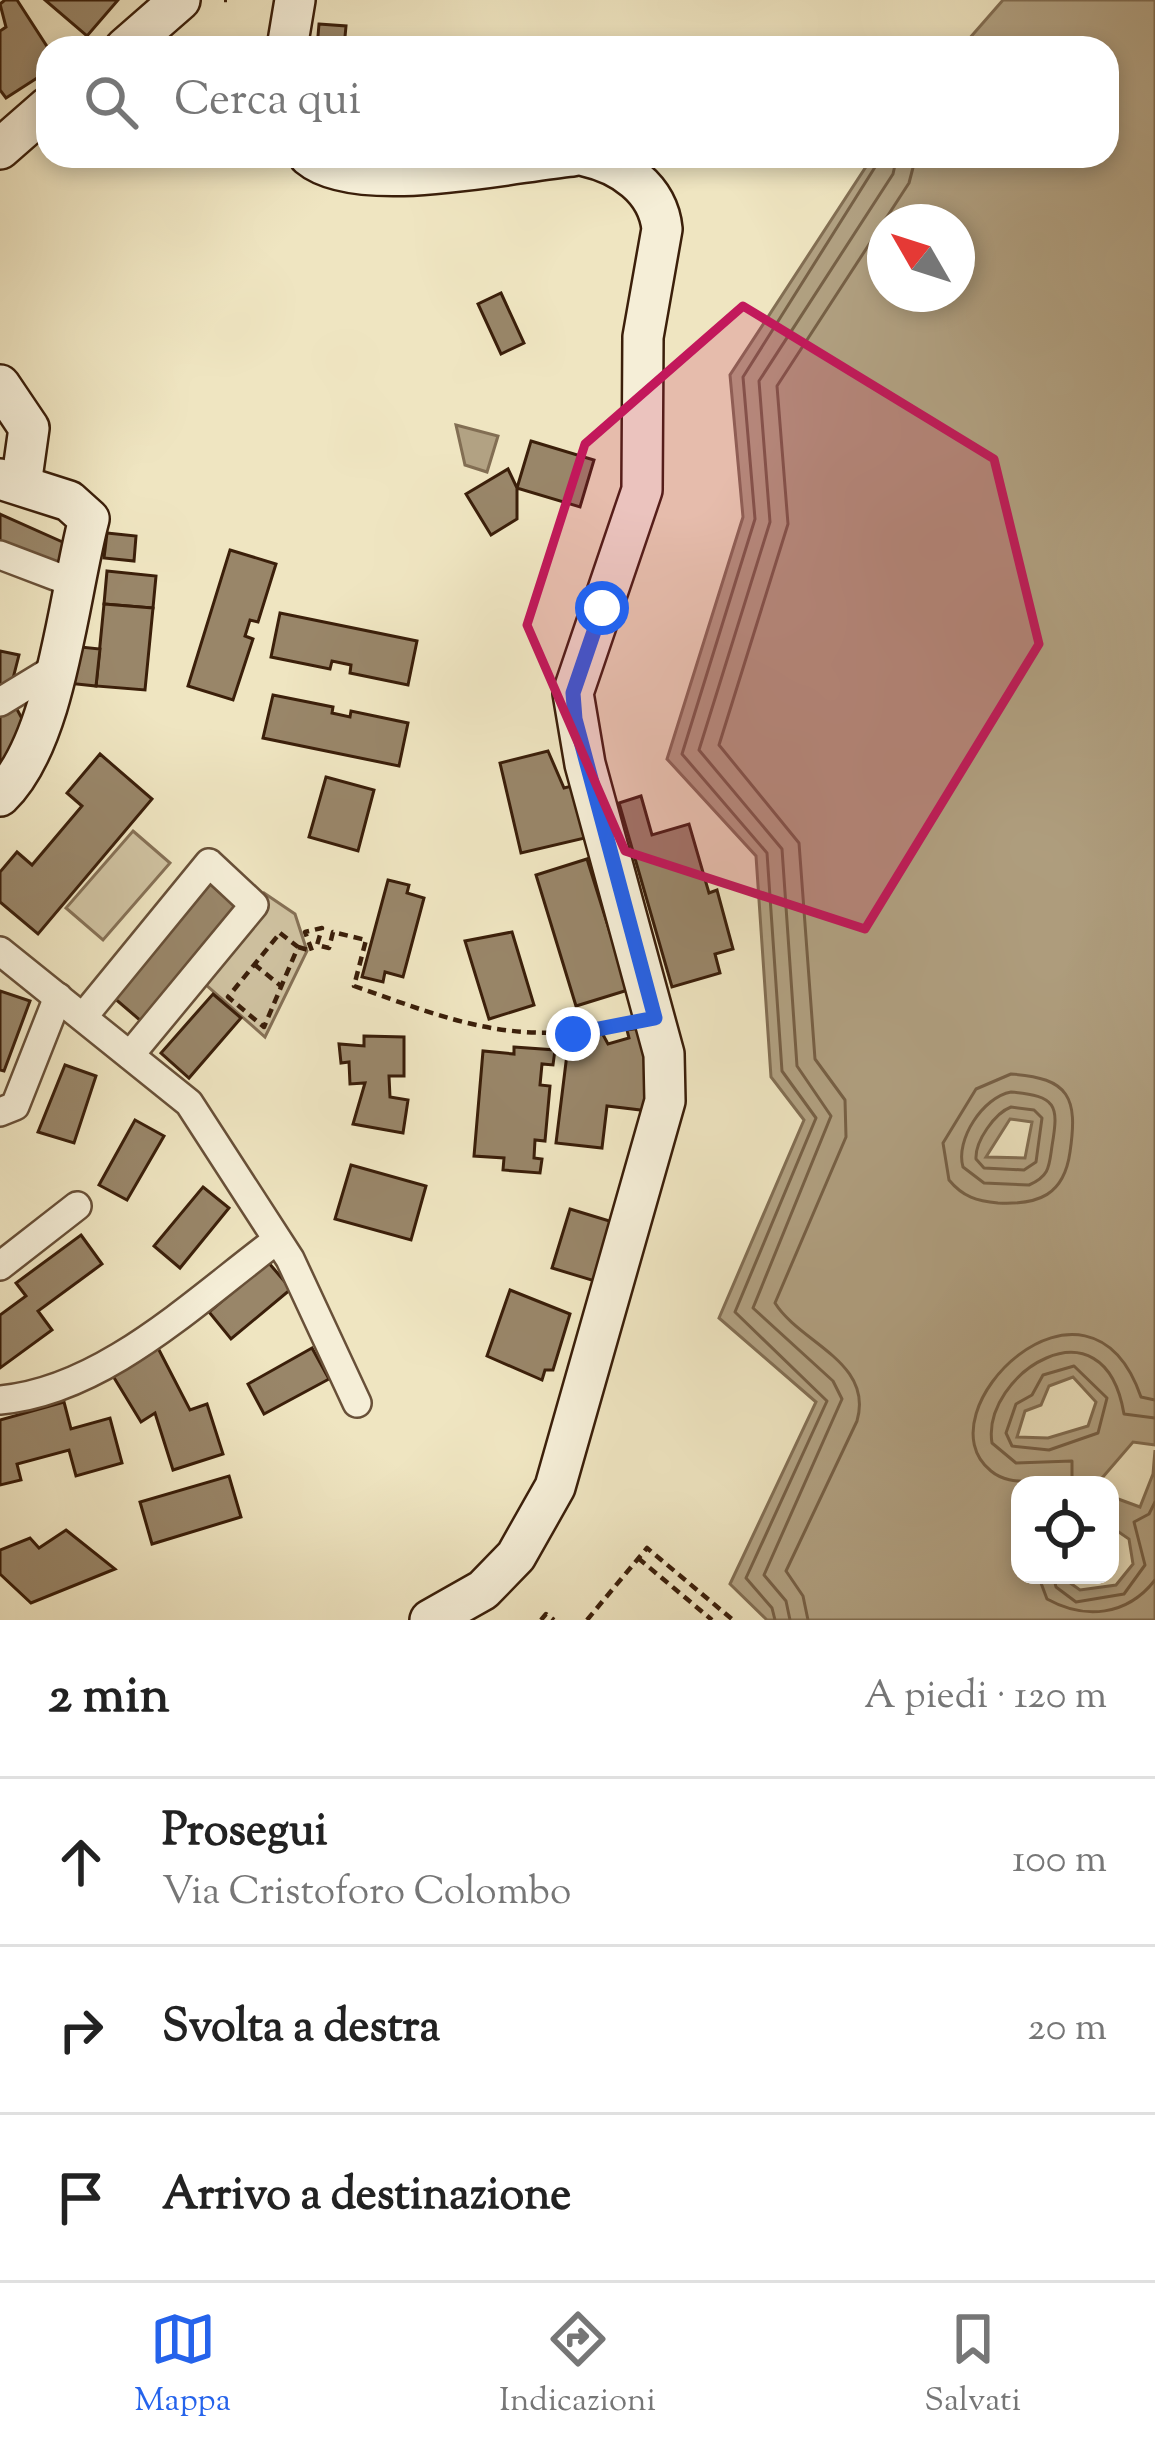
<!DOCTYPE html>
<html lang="it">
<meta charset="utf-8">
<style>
:root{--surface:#fff;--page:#f6f6f6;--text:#222;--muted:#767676;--line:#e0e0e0;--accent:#2563eb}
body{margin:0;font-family:"Sorts Mill Goudy",serif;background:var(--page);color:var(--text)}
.controls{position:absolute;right:36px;bottom:36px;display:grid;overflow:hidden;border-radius:24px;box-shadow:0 6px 18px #0003}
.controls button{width:108px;height:108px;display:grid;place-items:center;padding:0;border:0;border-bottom:3px solid var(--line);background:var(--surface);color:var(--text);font:60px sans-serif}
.compass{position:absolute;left:867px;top:204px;width:108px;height:108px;border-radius:50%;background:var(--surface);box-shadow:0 6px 18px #0003;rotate:309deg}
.stop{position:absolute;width:36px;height:36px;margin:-27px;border:9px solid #2563eb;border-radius:50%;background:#fff}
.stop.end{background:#2563eb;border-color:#fff;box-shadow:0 3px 12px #0008}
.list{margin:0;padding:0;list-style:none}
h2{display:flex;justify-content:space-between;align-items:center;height:156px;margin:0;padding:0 48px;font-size:51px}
h2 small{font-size:39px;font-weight:400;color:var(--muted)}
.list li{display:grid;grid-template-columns:78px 1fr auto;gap:36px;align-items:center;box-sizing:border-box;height:168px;padding:0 48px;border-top:3px solid var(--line)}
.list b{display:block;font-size:45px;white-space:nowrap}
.list p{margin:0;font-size:39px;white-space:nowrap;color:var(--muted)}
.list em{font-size:39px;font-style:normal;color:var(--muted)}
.icon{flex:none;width:66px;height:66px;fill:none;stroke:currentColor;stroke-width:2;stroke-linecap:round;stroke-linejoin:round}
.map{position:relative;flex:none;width:1155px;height:1620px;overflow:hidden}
.search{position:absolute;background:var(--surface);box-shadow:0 6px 18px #0003;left:36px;right:36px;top:36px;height:132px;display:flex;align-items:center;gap:30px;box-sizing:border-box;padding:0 42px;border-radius:36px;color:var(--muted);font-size:45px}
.sheet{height:660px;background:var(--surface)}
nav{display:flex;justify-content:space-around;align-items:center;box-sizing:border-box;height:168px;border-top:3px solid var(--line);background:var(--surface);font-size:33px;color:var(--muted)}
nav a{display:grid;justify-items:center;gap:6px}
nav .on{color:var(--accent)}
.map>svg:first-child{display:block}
.green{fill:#d0c3a2;stroke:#867156;stroke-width:3}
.water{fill:#b2a283;stroke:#826e53;stroke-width:3;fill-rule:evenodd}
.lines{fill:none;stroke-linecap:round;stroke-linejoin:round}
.shore{stroke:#766046;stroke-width:3}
.building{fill:#998669;stroke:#3b1f0a;stroke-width:3}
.street-casing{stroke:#685038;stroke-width:32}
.secondary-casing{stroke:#3b1f0a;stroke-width:44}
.path{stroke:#3b1f0a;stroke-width:4.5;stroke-dasharray:9 6;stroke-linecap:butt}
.street{stroke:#f5eed7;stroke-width:27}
.secondary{stroke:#f5eed7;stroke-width:39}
.route{stroke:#2563eb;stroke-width:15}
.marked{fill:#c2185b;fill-opacity:0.2;stroke:#c2185b;stroke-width:9;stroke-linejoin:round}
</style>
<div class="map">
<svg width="1155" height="1620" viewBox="0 0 1155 1620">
<rect width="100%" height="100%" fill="#efe5c1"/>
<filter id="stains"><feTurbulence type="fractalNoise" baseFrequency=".00167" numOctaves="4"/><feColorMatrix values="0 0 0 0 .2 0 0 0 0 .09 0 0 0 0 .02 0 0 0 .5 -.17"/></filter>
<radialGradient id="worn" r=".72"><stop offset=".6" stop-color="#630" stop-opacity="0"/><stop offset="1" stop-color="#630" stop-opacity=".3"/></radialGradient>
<g class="green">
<polygon points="133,831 170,863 103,940 66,908"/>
<polygon points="264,893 295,914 307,951 265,1037 196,976"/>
</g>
<g class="water">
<path d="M1003 0H1155V1445L1133 1442 1096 1485H1020V1575H1059L1080 1590 1116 1585 1133 1564 1129 1539 1110 1526V1496L1140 1507 1153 1474 1155 1450V1620H767L730 1584 816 1402 719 1318 804 1120 771 1077 756 856 667 759 743 517 730 375 873 156H1107V48H961ZM885 222H957V294H885ZM1010 1119 1032 1122 1025 1158 986 1157ZM1073 1377 1096 1402 1088 1426 1048 1438 1017 1437 1025 1411 1041 1405 1049 1386Z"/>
<polygon points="456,425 498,436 487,472 465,465"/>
</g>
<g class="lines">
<g class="shore">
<path d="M1011 1074C1070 1078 1078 1098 1070 1152 1064 1195 1039 1205 998 1203 977 1201 963 1197 949 1180L943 1143 976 1089Z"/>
<path d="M1011 1092C1057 1096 1059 1105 1052 1146 1049 1166 1050 1176 1029 1185L984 1183 963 1167C955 1140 983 1097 1011 1092Z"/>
<path d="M1011 1107 1034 1110 1042 1118 1036 1162 1024 1170 984 1168 976 1159C975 1141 995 1113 1011 1107Z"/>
<polygon points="1074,1366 1107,1398 1098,1433 1049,1450 1012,1446 1006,1433 1016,1404 1032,1395 1043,1375"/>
<path d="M1053 1485C1032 1479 1009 1486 991 1471 918 1413 1088 1244 1141 1397L1155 1400"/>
<path d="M1072 1485V1461L1016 1463 992 1443C981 1375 1104 1294 1124 1414L1155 1418"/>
<path d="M1038 1575 1047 1599C1085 1620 1127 1616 1155 1580"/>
<polyline points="1053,1575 1056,1587 1076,1602 1124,1594 1145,1565 1134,1522 1149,1514 1155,1502"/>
<polyline points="775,1620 772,1608 746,1578 827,1401 735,1312 816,1118 782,1071 767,853 682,754 755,519 743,377 882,156"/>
<polyline points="790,1620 786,1601 764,1575 842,1399 833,1381 753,1308 831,1116 797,1066 782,849 699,750 770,522 759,381 893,174 897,156"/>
<path d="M808 1620 803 1596 786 1571 857 1421C874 1362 800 1343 775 1303L846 1137 845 1100 815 1059 799 843 719 745 788 524 777 386 909 183 916 156"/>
</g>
</g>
<g class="building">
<polygon points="5,0 17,0 48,48 48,71 6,98 0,90 0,31 6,27 0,4"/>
<polygon points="45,0 118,0 87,36"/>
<polygon points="319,24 346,26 344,48 317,48"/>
<polygon points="501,293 524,343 501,354 478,304"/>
<polygon points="531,441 594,460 580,507 517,488 517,519 491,535 466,494 508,469 517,488"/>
<polygon points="0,514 67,544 58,571 0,551"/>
<polygon points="107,533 136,536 134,561 104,558"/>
<polygon points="230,550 276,564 258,622 250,620 245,636 253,639 233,700 188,686"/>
<polygon points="107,571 156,576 153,608 104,604"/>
<polygon points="104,604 153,608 145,690 96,686"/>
<polygon points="280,613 417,641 408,685 350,673 351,665 332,661 330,669 271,657"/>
<polygon points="71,646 100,649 96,686 67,683"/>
<polygon points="0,651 19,655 9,694 0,698"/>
<polygon points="273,695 333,707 332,713 350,717 351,711 408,723 399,766 263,738"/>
<polygon points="12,700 26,726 9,766 0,759 0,707"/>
<polygon points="548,751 564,788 572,786 585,838 521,853 500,763"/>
<polygon points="100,754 152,799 38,934 0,902 0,872 17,852 32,865 82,806 67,793"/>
<polygon points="326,777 374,790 358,851 309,837"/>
<polygon points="641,796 652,835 689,824 709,893 717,890 733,949 715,954 720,973 672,987 619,803"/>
<polygon points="587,859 628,990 576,1006 536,875"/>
<polygon points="388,880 409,885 407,893 424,898 403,977 385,972 383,982 362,977"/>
<polygon points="208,882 236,906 141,1021 113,997"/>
<polygon points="512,932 534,1005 489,1019 465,941"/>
<polygon points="0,991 30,1001 4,1071 0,1070"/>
<polygon points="213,994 241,1018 189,1078 161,1053"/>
<polygon points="640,1028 653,1077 649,1111 607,1106 602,1148 556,1143 569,1038 601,1031 608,1044 629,1038 627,1030"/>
<polygon points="364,1036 404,1037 404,1076 389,1076 390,1097 408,1100 403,1133 353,1124 365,1083 350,1084 349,1062 341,1063 339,1044 364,1046"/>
<polygon points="514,1047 555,1050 553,1065 542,1064 540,1085 550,1086 545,1141 535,1140 534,1158 542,1159 540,1173 503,1170 504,1158 474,1156 483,1051 514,1054"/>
<polygon points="65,1065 96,1076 74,1143 38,1132"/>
<polygon points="135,1120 164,1136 127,1200 99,1185"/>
<polygon points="351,1165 426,1186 411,1240 335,1219"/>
<polygon points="203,1187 229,1208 180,1268 154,1246"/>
<polygon points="570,1209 616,1223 598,1282 552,1268"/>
<polygon points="81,1235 102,1264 38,1311 52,1330 0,1368 0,1315 26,1296 16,1283"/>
<polygon points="268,1262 291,1289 231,1339 209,1312"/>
<polygon points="510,1290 570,1314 553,1370 545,1370 542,1380 487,1356"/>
<polygon points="158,1348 190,1410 207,1404 223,1454 173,1470 155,1413 141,1422 113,1376"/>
<polygon points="312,1348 329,1379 264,1414 248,1384"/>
<polygon points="64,1402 71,1429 110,1418 122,1463 76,1476 69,1450 17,1464 21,1480 0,1485 0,1420"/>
<polygon points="229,1476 241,1517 152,1544 140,1502"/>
<polygon points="66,1530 115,1569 31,1603 0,1574 0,1550 30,1538 39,1548"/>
</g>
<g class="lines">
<defs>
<g id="street">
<polyline points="0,555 71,582"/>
<polyline points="0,702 56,668"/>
<polyline points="0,951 189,1103 290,1259 357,1403"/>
<polyline points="83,1017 209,863 254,905 130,1055"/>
<polyline points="0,1112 15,1106 58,997"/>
<polyline points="0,1266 77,1206"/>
<path d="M0 1400C104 1391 196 1300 277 1240"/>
</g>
<g id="secondary">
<polyline points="125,48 180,0"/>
<polyline points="287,48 295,0"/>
<polyline points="0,149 48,107"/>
<path d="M309 156C358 197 509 162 572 156"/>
<polyline points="0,385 29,428 21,485"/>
<path d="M0 479 69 501 89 519C68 597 57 741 0 796"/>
<path d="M430 1620 483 1590 516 1556 555 1487 665 1101 664 1054 585 764 573 693 642 490 643 337 662 229C658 188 621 164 585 156"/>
</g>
</defs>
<use href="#street" class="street-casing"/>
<use href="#secondary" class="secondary-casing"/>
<g class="path">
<polyline points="224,0 227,0"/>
<polygon points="280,933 298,947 264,1027 228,997"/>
<path d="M298 947 312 951 305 932 322 928 317 945 329 948 333 932 366 940 354 986C453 1021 512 1046 619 1025"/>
<polyline points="254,964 281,986"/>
<polyline points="638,1558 712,1620"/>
<polyline points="541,1620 546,1614 554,1620"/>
<polyline points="587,1620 647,1548 733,1620"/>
</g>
<use href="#street" class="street"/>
<use href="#secondary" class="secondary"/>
</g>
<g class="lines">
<polyline class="route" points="573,1034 655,1018 575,719 573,693 602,608"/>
</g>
<path class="marked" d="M743 306 994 459 1039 644 865 929 625 851 527 625 585 444Z"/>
<rect width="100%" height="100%" filter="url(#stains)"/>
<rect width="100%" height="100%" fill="url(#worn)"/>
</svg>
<div class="controls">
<button><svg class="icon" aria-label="locate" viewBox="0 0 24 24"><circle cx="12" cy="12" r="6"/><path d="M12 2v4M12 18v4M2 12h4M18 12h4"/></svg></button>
</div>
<svg class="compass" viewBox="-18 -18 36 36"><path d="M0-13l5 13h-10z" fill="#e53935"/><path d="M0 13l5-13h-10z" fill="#767676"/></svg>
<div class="stop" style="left:602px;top:608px"></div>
<div class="stop end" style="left:573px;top:1034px"></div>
<div class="search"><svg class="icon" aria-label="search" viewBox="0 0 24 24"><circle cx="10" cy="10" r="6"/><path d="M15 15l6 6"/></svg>Cerca qui</div>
</div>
<section class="sheet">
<h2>2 min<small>A piedi · 120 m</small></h2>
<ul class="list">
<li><svg class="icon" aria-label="ahead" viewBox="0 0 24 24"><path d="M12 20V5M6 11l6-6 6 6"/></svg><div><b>Prosegui</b><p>Via Cristoforo Colombo</p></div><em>100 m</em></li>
<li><svg class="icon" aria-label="right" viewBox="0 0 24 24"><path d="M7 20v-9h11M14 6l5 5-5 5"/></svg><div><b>Svolta a destra</b></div><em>20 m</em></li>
<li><svg class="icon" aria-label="arrive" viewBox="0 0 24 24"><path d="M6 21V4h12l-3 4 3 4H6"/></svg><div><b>Arrivo a destinazione</b></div></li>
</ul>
</section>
<nav>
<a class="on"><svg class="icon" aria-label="map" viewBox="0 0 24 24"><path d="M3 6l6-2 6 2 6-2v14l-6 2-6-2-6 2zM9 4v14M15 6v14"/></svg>Mappa</a>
<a><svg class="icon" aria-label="directions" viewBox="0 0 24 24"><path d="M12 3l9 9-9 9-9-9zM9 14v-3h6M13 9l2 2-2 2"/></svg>Indicazioni</a>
<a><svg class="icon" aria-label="saved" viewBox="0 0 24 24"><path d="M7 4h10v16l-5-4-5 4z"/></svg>Salvati</a>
</nav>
